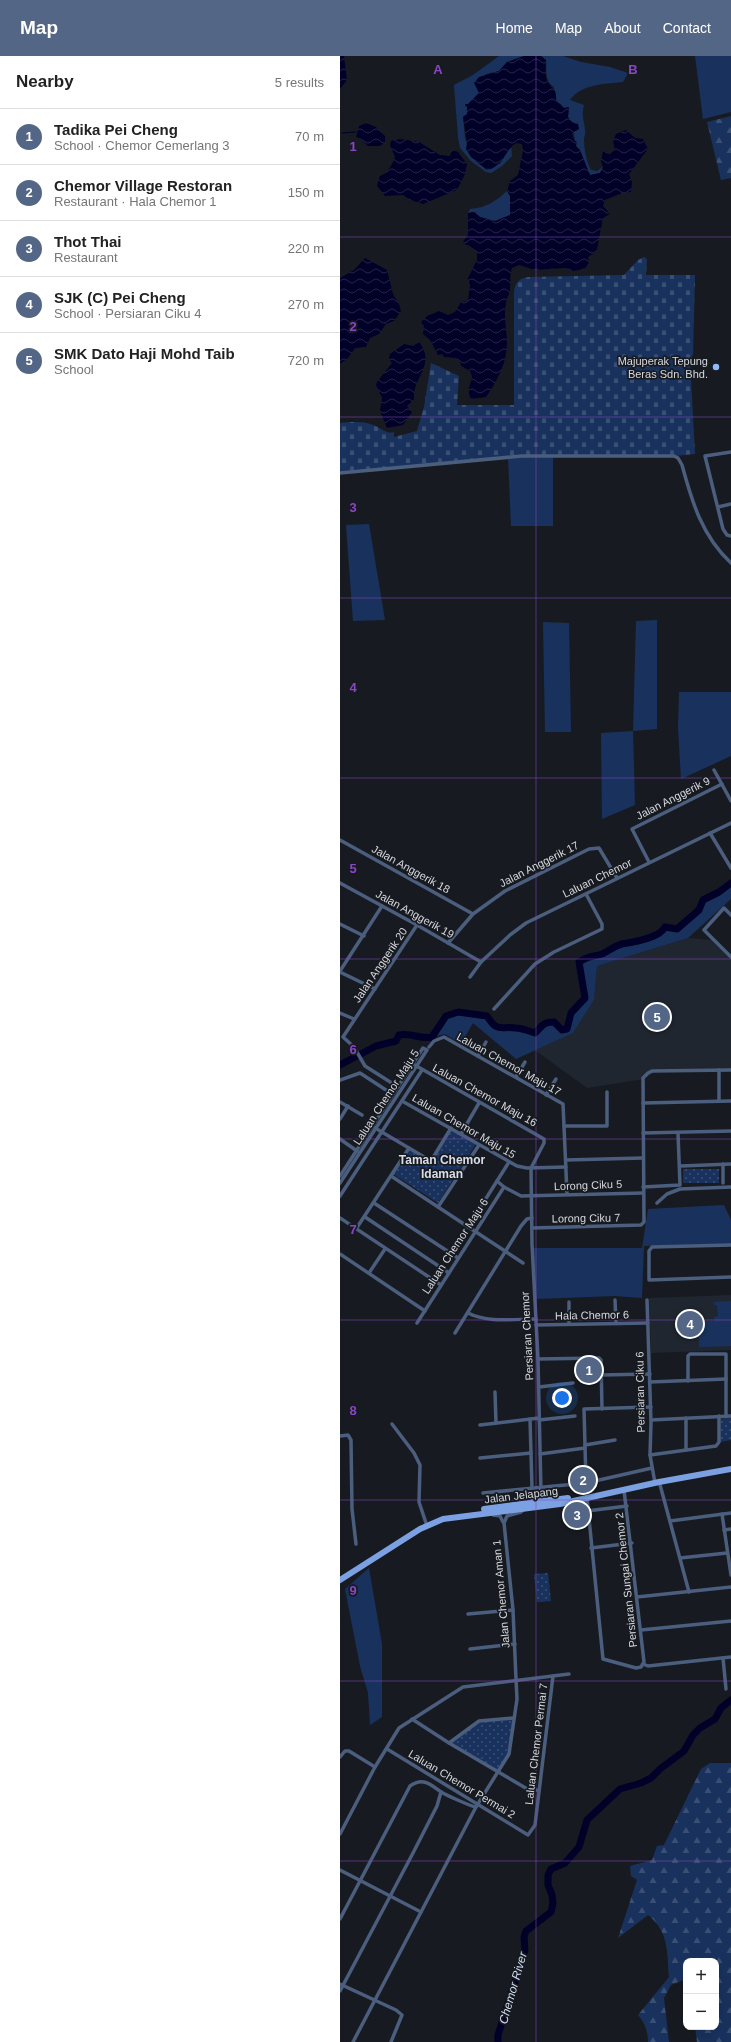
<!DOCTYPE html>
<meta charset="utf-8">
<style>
:root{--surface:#fff;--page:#f6f6f6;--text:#222;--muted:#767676;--line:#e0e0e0;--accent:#536685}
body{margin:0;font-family:Arial,sans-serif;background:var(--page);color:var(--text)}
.controls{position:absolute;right:12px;bottom:12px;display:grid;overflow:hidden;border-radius:8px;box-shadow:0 4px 16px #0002}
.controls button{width:36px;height:36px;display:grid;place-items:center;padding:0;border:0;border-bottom:1px solid var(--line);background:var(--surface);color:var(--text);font:20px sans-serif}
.you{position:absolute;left:222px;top:1342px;width:14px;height:14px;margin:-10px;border:3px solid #fff;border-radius:50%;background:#1a73e8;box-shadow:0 0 0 6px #1a73e833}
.badge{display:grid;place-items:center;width:26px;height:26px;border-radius:50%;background:var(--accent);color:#fff;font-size:13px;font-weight:700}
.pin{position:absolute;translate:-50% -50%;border:2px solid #fff;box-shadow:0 1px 4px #0006}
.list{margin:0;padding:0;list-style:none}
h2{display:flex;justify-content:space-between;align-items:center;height:52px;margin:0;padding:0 16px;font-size:17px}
h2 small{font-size:13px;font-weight:400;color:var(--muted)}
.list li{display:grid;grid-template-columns:26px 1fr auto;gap:12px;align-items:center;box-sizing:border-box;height:56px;padding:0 16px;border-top:1px solid var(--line)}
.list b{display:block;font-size:15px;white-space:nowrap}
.list p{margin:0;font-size:13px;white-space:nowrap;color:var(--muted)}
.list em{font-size:13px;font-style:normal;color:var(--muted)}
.map{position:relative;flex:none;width:391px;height:1986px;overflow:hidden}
header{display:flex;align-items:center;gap:24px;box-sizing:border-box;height:56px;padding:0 20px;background:var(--accent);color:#fff}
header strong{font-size:19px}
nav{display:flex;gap:22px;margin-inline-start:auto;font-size:14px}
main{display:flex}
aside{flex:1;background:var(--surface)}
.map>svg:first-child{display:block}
.built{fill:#202630}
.grass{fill:#19325d}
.forest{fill:url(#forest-firs)}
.cemetery{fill:url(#cemetery-stones)}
.park{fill:url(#park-dots)}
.water{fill:url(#water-waves)}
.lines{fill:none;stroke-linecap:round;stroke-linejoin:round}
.stream{stroke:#000028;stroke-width:1}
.river{stroke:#000028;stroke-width:7}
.street{stroke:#4b5e7d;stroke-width:3.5}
.primary{stroke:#7ba1e2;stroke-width:6}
.grid{fill:none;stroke:#8946c3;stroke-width:1;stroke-opacity:0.55}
.poi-dot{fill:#8fb8fd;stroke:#171b21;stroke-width:1.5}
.labels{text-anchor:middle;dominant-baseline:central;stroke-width:3.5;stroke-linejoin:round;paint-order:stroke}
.poi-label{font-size:11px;fill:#d6d8dc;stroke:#171b21;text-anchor:end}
.street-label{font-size:11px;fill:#d6d8dc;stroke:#171b21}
.neighbourhood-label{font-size:12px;font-weight:bold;fill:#d9dee6;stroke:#171b21}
.water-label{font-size:12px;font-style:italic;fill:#d1ddf1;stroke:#171b21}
.grid-label{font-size:13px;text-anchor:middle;font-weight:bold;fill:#8946c3;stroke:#171b21;stroke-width:3.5;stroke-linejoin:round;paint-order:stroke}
</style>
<header>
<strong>Map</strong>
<nav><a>Home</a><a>Map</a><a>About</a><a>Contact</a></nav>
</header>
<main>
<aside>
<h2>Nearby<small>5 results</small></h2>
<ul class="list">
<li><span class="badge">1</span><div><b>Tadika Pei Cheng</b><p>School · Chemor Cemerlang 3</p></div><em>70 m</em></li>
<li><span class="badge">2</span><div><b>Chemor Village Restoran</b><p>Restaurant · Hala Chemor 1</p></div><em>150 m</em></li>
<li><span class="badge">3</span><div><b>Thot Thai</b><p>Restaurant</p></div><em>220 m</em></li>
<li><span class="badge">4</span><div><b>SJK (C) Pei Cheng</b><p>School · Persiaran Ciku 4</p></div><em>270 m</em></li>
<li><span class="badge">5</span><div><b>SMK Dato Haji Mohd Taib</b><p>School</p></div><em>720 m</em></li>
</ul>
</aside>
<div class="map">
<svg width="391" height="1986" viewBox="0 0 391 1986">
<defs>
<pattern id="forest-firs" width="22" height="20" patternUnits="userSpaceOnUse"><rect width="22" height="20" fill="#19325d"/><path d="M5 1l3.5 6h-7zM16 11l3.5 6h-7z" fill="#3a4f74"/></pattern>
<pattern id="cemetery-stones" width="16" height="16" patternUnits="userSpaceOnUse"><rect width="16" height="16" fill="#19325d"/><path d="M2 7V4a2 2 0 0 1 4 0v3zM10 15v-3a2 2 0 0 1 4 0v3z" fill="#3a4f74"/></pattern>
<pattern id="park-dots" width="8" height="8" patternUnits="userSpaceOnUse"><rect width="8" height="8" fill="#19325d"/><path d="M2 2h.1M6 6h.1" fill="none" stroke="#3a4f74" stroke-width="1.8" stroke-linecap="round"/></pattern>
<pattern id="water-waves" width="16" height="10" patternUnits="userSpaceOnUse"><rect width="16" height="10" fill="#000028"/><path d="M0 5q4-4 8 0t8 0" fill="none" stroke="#242447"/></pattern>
</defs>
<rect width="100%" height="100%" fill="#171b21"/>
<g class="built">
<polygon points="348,882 372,884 391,903 391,1014 317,1014 304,1023 247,1032 195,994 233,977 254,944 257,910"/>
<polygon points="391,1239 391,1294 311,1297 309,1242"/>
</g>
<g class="grass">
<polygon points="159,0 184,0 167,6 159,15 146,18 138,31 139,37 128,48 125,48 125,50 127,51 127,58 123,61 125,82 131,100 140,109 160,108 171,90 172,100 162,110 151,117 146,116 131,105 120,92 118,81 114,29 133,19"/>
<path d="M201 0H223L241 6 270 11 288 17 283 26C264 28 241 28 230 44L244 49C241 61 244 63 245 74 246 78 244 80 244 83 244 93 246 105 251 114L257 115 263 111 260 117 250 119 240 94 236 90 232 67 228 61 229 51 224 52 216 44 214 31C204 24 207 15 206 4Z"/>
<polygon points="355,0 391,0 391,56 363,63"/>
<path d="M167 135C172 142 172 150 170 159L155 165 140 161 134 156 128 157 130 153C146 152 156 145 167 135Z"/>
<polygon points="213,400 213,470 171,470 168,401"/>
<polygon points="29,468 45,564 13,565 6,469"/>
<polygon points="317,564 317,673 293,675 295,749 262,763 261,677 293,675 296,565"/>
<polygon points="203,566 229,567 231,676 205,676"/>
<polygon points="339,636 391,636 391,700 341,723 338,672"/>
<path d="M391 826V843L348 882 257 910 254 944 233 977 176 1003 133 967 121 988 105 978 92 981 106 960 118 956 147 960C158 977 159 970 176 972 182 972 189 975 195 977 202 970 203 966 214 966L222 974 226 973 231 957 245 942 239 906C249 899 252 901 262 898 269 895 274 890 282 888 293 886 320 882 325 871L337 872 359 854 363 844 379 836Z"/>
<polygon points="384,1149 391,1164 391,1188 304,1190 302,1242 275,1240 195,1243 193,1192 302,1192 308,1153"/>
<polygon points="391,1245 391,1290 359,1291 358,1265 374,1265 374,1261 378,1260 377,1249 374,1249 374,1246"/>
<polygon points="29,1512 42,1588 42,1661 30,1669 28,1637 20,1610 5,1533"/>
</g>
<g class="forest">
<polygon points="391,60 391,122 381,124 367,66"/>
<path d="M370 1707H391V1986H357L355 1971H376V1905H346V1923L331 1929 324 1942 329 1986H308C308 1975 305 1967 298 1959L329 1921C327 1895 329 1876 308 1859L278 1882 297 1824 291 1820 290 1810 312 1804 317 1790 324 1789 361 1713Z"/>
</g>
<path class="cemetery" d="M304 201 307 203 306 219H355L353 298 350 306 355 398 334 400H182L0 417V367C10 366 23 365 33 369 40 371 47 379 54 376V381L77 375 84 351 91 307 119 320 117 349H174V236C175 226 180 222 189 221L284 219 298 204Z"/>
<g class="park">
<polygon points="112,1074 136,1088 98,1147 53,1118 69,1094 91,1107"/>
<rect x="343" y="1113" width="36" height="14"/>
<polygon points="391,1362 391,1384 380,1386 381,1363"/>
<polygon points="208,1517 211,1545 197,1546 194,1518"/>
<polygon points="175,1662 170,1698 159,1715 110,1686 139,1665"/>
</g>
<g class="water">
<polygon points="0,0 4,0 7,24 0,33"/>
<path d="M184 0H201L206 4C206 9 205 15 206 21 208 31 218 32 216 44L224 52 229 51 228 61 232 66 238 68 239 73 232 77 234 84 237 86 236 90 240 94 250 119 260 117 263 111 261 105 263 94 270 98 275 94 273 85 276 78 286 74 295 82 303 83 308 93 289 118 292 126 291 136 282 137 265 144 263 150 270 158 263 162 257 193 256 196 248 201 249 206 245 213 233 215 225 212 195 214 179 209 172 212C169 220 171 225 170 233 170 238 166 242 166 247 163 261 167 274 167 287 167 307 157 325 146 341L131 343C126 333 131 330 132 320L130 315 121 310 120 305 115 302 104 301 102 298 98 299 90 284 83 278 84 270 81 266 87 260 99 255 108 259 115 256 121 246 128 245 130 229 128 222 137 204V196L130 190 122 187 128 179V157L134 156 140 161 155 165 170 159V140L167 135 170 125 178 119 183 95 182 88 176 87C164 95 163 111 147 114L131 101 126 93 127 87 123 61 127 58V51L125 48H128L139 37 134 27 139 21 159 15 167 6Z"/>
<polygon points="26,67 36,71 45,80 45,86 40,90 28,90 21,83 16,81 19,70"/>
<path d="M60 83 79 86 100 99 110 100 112 94 118 96 127 108 125 118 117 134 83 148 70 144 63 139 45 140 37 130 40 120C48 117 52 109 55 101L50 89 51 85Z"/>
<polygon points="25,202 47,214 53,238 59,248 61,255 54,265 46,268 39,278 30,282 26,291 15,292 8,302 0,308 0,222 14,214"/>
<path d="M79 286C97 308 72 322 74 343L67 350 72 356 63 369 47 372 40 355 42 342 36 329 37 326 52 307 49 303 50 298 64 288 73 290Z"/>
</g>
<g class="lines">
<polyline class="stream" points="2,77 16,76"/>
<g class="river">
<path d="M0 1009 36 990 56 985 59 979C71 976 80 984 92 981L106 960 118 956 147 960C158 977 159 970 176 972 182 972 189 975 195 977 202 970 203 966 214 966L222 974 227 973 231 957 245 942 239 906C249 899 252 901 262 898 269 895 274 890 282 888 293 886 320 882 325 871L337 873 359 854 363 844 379 836 391 827"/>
<polyline points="158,1986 158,1979 185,1894 184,1881 186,1875 211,1856 213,1847 212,1839 208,1829 208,1819 211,1813 225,1807 239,1791 247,1764 280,1733 301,1727 311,1722 320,1713 344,1695 353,1679 360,1672 375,1663 381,1652 391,1644"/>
</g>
<g class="street">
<polyline points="391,396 365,400 383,473 387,479 391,480"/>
<path d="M0 417 182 400H334L338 402 342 409C352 446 362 480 391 507"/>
<polyline points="378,451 391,448"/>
<polyline points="374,714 391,745"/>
<polyline points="370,777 391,812"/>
<polyline points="0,784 133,858"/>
<polyline points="309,806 292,773 382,728"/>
<polyline points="0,827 77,869 141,906"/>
<polyline points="391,859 384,852 364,874 391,901"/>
<polyline points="0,868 24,880"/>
<polyline points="108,887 133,858 165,835 249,793 259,792 277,822"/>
<polyline points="0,915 42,850"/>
<polyline points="0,916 35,933"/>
<polyline points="130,921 141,906 170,879 186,867 391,767"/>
<polyline points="154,953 195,908 214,896 262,873 262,868 246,838"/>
<polyline points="0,957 14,963"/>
<polyline points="89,991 94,985 104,981 223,1048 227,1138"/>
<polyline points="138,1000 146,986"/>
<polyline points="73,1008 204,1083 204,1087 191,1112 192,1188 198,1303 201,1437"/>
<polyline points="379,1014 379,1045"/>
<polyline points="176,1021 185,1006"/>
<polyline points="0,1024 20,1017 46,1034"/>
<polyline points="58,1031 25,1010 14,991 3,981 77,869"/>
<polyline points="206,1039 216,1023"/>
<polyline points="62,1045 177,1110 187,1112 226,1111"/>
<polyline points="0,1046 22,1059"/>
<polyline points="303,1047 391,1045"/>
<polyline points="0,1063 8,1050"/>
<polyline points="224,1070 267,1070 267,1036"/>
<polyline points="35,1072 91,1105 111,1072"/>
<polyline points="303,1077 391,1075"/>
<polyline points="121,1078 139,1047"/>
<polyline points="0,1083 17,1095"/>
<polyline points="226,1104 303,1102"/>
<polyline points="383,1108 383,1127"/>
<polyline points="341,1110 391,1108"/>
<polyline points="0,1120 83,992 87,994 0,1127"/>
<polyline points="51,1120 183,1207"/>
<polyline points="164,1131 181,1140 303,1137"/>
<polyline points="303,1131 340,1129 338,1077"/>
<polyline points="0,1140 82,1014"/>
<polyline points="34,1147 118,1202"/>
<polyline points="317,1147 327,1138 340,1133 391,1131"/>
<polyline points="98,1151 139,1089"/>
<polyline points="25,1161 109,1217"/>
<polyline points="0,1162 101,1229"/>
<polyline points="128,1171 169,1106"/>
<polyline points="192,1172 301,1169 304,1166 303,1022 308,1017 312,1015 391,1014"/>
<polyline points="16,1173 69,1092"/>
<polyline points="391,1189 312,1191 309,1195 309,1224 391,1221"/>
<polyline points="0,1198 85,1255"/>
<polyline points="29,1217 45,1193"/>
<polyline points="275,1244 276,1267"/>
<polyline points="307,1244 311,1367 310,1399 315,1427"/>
<polyline points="229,1246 229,1268"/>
<path d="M128 1257C147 1267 175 1263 196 1263"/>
<polyline points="77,1267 164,1131 157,1125"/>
<polyline points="196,1269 308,1267"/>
<polyline points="115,1277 181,1170 187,1163 192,1162"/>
<polyline points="198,1303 259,1302 261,1304 262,1353"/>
<polyline points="261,1319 310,1318"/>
<polyline points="348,1325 348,1300 350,1298 386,1298 386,1360"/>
<polyline points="310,1326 386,1323"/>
<polyline points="199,1331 233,1327"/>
<polyline points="155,1336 156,1367"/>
<polyline points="190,1363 192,1432"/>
<polyline points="199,1364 235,1360"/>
<polyline points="311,1364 391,1360"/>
<polyline points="52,1368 74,1397 80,1409 79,1446 86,1467"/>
<polyline points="140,1369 199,1362"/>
<polyline points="0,1380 8,1379 11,1384 12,1453 16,1488"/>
<polyline points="245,1389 275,1384"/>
<polyline points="346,1394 346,1362"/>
<polyline points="200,1398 245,1392"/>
<polyline points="310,1399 376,1390 379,1386 379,1360"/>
<polyline points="140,1402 191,1397"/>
<polyline points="319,1425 349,1536"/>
<polyline points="246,1427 244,1353 311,1351"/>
<polyline points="143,1437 246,1427 312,1412"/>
<polyline points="247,1442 263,1603 296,1612 301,1611 304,1606 284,1434"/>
<polyline points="247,1455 287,1450"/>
<polyline points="382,1458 391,1519"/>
<polyline points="153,1459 160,1460 163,1466"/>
<polyline points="330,1465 391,1457"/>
<polyline points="384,1474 391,1473"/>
<polyline points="251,1492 292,1487"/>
<polyline points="340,1502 387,1497"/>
<polyline points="297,1541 391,1531"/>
<polyline points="128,1558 173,1554"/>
<polyline points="301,1574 391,1565"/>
<polyline points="130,1593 175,1588"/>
<polyline points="383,1602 386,1633"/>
<polyline points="303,1608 308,1610 391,1601"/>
<polyline points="72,1663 109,1687 189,1734 198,1734"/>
<polyline points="109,1687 139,1665 174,1662"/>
<polyline points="47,1693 188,1779 195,1769 213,1620"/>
<polyline points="0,1701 5,1695 9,1695 35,1711"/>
<polyline points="0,1778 35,1711 59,1672 123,1631 229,1618"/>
<polyline points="0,1814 81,1856"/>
<path d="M0 1863 70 1730C83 1721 90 1728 101 1736 106 1739 130 1750 136 1751"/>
<polyline points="0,1928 56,1954 62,1959 51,1986"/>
<polyline points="0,1935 73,1797 97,1750 101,1736"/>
<polyline points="13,1986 136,1751 169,1698 177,1643 176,1623 173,1554 164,1467 167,1460 181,1456 184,1453"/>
</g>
<g class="primary">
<polyline points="192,1446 199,1441 201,1436 206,1442 213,1445"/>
<polyline points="144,1453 228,1442"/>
<polyline points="0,1524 80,1473 103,1463 220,1448 319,1426 391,1413"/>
</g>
</g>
<path class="grid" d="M196 0V1986M0 181H391M0 361H391M0 542H391M0 722H391M0 903H391M0 1083H391M0 1264H391M0 1444H391M0 1625H391M0 1805H391"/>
<circle class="poi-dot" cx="376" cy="311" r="4"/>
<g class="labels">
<g class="poi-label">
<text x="368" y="305">Majuperak Tepung<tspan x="368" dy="13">Beras Sdn. Bhd.</tspan></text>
</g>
<g class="street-label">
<text transform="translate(333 742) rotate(-27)">Jalan Anggerik 9</text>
<text transform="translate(199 808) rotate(-27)">Jalan Anggerik 17</text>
<text transform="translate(71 813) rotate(29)">Jalan Anggerik 18</text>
<text transform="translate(257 822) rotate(-26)">Laluan Chemor</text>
<text transform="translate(75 858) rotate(29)">Jalan Anggerik 19</text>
<text transform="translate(40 909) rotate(-56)">Jalan Anggerik 20</text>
<text transform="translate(169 1008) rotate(29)">Laluan Chemor Maju 17</text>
<text transform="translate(145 1039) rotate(29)">Laluan Chemor Maju 16</text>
<text transform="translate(46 1041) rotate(-57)">Laluan Chemor Maju 5</text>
<text transform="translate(124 1070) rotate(30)">Laluan Chemor Maju 15</text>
<text transform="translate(248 1129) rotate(-2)">Lorong Ciku 5</text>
<text transform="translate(246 1162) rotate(-1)">Lorong Ciku 7</text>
<text transform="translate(115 1190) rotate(-57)">Laluan Chemor Maju 6</text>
<text transform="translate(252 1259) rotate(-1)">Hala Chemor 6</text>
<text transform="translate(187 1280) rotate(-93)">Persiaran Chemor</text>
<text transform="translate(300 1336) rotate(-91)">Persiaran Ciku 6</text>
<text transform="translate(181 1439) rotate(-7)">Jalan Jelapang</text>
<text transform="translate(286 1524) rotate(-96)">Persiaran Sungai Chemor 2</text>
<text transform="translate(161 1538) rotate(-95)">Jalan Chemor Aman 1</text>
<text transform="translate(196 1688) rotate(-83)">Laluan Chemor Permai 7</text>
<text transform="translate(122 1728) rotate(31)">Laluan Chemor Permai 2</text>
</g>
<g class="neighbourhood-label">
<text x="102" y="1104">Taman Chemor<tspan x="102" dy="14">Idaman</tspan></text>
</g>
<g class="water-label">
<text transform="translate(173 1932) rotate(-74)">Chemor River</text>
</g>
</g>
<g class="grid-label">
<text x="98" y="18">A</text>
<text x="293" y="18">B</text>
<text x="13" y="95">1</text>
<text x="13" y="275">2</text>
<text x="13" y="456">3</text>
<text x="13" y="636">4</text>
<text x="13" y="817">5</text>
<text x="13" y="998">6</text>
<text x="13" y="1178">7</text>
<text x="13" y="1359">8</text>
<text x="13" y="1539">9</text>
</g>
</svg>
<div class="controls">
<button>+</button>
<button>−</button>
</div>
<div class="you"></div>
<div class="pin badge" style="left:249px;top:1314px">1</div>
<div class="pin badge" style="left:243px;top:1424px">2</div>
<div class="pin badge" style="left:237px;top:1459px">3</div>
<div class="pin badge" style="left:350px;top:1268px">4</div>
<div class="pin badge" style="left:317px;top:961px">5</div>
</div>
</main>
